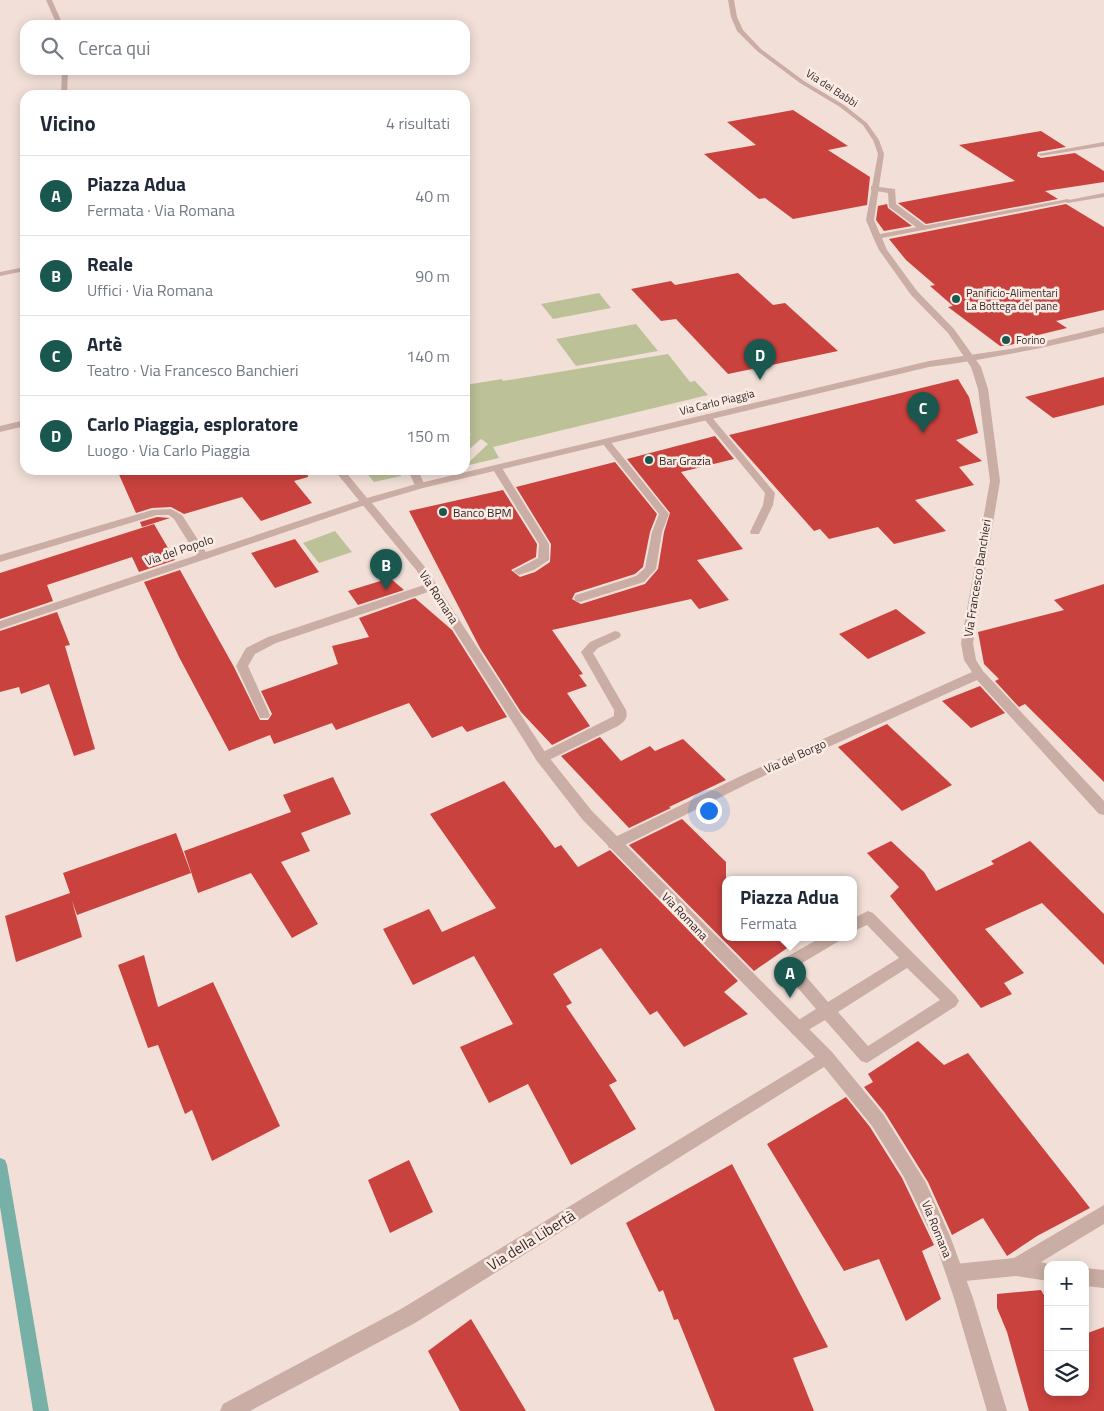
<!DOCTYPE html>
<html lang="it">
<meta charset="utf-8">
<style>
:root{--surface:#fff;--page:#f2f2f3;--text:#1f2937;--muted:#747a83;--line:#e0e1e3;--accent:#1a584f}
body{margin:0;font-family:"Titillium Web",sans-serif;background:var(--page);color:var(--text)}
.controls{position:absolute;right:15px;bottom:15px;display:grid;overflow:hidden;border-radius:10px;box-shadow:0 2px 12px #0003}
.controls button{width:45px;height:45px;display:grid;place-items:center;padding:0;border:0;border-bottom:1px solid var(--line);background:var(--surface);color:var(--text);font:25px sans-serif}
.you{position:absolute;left:708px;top:810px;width:18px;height:18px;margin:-12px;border:4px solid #fff;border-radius:50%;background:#1a73e8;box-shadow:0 0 0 8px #1a73e833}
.badge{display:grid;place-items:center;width:32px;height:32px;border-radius:50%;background:var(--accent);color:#fff;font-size:16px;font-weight:700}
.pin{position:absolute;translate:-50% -41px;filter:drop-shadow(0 1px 2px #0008)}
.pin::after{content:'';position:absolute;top:26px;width:18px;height:15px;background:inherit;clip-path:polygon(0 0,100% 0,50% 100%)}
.popup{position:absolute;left:722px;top:876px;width:135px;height:65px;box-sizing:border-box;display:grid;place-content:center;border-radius:10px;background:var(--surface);filter:drop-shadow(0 1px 4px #0005);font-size:16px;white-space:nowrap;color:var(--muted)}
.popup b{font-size:19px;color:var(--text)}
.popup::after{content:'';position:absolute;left:50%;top:100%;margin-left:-10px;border:10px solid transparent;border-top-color:var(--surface)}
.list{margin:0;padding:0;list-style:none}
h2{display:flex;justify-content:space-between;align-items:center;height:65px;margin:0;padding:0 20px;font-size:21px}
h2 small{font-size:16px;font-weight:400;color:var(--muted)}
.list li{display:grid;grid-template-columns:32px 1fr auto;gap:15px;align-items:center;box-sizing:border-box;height:80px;padding:0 20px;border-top:1px solid var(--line)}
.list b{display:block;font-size:19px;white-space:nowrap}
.list p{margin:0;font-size:16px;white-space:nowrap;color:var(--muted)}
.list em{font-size:16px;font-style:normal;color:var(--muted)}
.icon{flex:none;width:28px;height:28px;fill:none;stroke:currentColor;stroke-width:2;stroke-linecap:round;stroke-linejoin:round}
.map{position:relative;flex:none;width:1104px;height:1411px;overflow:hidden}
.search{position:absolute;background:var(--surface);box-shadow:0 2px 12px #0003;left:20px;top:20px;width:450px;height:55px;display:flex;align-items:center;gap:12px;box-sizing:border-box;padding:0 18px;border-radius:15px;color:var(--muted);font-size:19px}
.panel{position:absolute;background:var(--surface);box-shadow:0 2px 12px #0003;left:20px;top:90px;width:450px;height:385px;border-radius:15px}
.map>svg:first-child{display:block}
.green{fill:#bcc198}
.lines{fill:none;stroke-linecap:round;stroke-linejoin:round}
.stream{fill:#77b0a6;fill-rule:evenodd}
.building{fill:#ca423e}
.service{fill:#caada4;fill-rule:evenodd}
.pedestrian{fill:#caada4;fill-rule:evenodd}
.minor{fill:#caada4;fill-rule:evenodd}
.tertiary{fill:#caada4;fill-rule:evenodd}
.poi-dot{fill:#1a584f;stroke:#faece5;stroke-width:2}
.labels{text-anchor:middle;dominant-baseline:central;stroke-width:5;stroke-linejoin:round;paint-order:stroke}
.far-street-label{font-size:11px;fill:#352826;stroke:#faece5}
.far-poi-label{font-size:11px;fill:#352826;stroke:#faece5;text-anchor:start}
.poi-label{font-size:12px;fill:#352826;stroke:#faece5;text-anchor:start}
.street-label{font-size:12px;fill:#352826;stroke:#faece5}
.near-street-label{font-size:15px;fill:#352826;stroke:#faece5}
</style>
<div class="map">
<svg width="1104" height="1411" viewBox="0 0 1104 1411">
<rect width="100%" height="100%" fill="#f2e0d8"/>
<g class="green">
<polygon points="599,293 611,308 553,319 541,304"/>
<polygon points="636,324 658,351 576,366 556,339"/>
<polygon points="668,354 690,382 695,381 708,395 493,447 499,458 465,466 488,444 481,439 465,453 465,436 471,435 465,424 465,385 502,379 503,381"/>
<polygon points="364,470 399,470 401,476 374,482"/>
<polygon points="335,531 352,552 319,563 303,543"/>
</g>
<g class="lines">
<polygon class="stream" points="0,1158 5,1160 7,1165 49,1411 33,1411 0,1207"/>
</g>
<g class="building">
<polygon points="793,110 848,146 828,150 870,177 867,205 793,219 765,198 759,199 704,154 756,145 727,122"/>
<polygon points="1041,131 1066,147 1038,152 1037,156 1041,158 1075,153 1104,171 1104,182 1045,191 1058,199 926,224 898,203 1015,181 959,145"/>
<polygon points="887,204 888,208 912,226 884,231 876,220 878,206"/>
<polygon points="1066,204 1104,227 1104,310 1056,321 1067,328 1034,336 1038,338 1006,346 1000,346 948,307 953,306 930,286 935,285 906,260 889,239"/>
<polygon points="738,273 773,305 785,303 838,351 728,374 676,319 661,321 631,289 671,281 675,285"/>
<polygon points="1104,377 1104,405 1053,418 1025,397"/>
<polygon points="958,379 969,397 978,433 956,440 982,461 959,467 974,485 915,500 946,531 894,544 878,527 829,539 820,529 814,531 729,435"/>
<polygon points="715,436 734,459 681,472 743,549 697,560 729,600 699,609 691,599 552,630 583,674 579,675 587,686 567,693 590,726 552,745 521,712 480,648 409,511 503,490 537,544 536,557 511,570 520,577 535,572 550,562 551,544 516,487 615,462 657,514 650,532 643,567 635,574 575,593 572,599 581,604 645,584 658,569 664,532 670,513 627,459"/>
<polygon points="117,470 307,470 308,477 294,481 312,503 261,521 242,497 184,514 171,507 152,508 136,513"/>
<polygon points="157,517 170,518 142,527 140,522"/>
<polygon points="154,524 175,560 139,572 132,557 47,585 53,601 0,619 0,573"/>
<polygon points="295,539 319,572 275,588 251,553"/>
<polygon points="180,570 234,667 260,720 268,720 272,714 261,691 338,664 332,646 369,637 359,618 415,598 452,630 507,717 467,732 462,726 432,738 409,703 336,730 332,723 274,744 270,735 229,751 179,657 144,582"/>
<polygon points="390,578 404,590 358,605 348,591"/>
<polygon points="1104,584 1104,782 1025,704 1019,707 995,681 999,679 984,664 978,632 1064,610 1054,600"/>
<polygon points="896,609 926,633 868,659 839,634"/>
<polygon points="57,612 70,645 65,646 95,749 74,756 49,684 21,694 19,687 0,692 0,631"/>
<polygon points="980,686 1005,713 971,728 942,701"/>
<polygon points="887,724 952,785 902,811 838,747"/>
<polygon points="600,737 621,761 650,746 655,751 683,739 726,780 669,807 671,808 629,828 561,756"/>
<polygon points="333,777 351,814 301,833 310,851 281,862 318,924 292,938 251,873 198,893 184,851 291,812 283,795"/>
<polygon points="504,781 555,848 561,845 578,867 610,850 738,981 724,992 748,1014 684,1047 657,1011 650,1015 601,948 553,974 572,1003 566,1006 617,1081 609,1085 636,1129 571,1165 528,1084 489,1103 460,1047 513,1024 474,956 413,985 383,929 429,909 442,932 496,908 430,814"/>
<polygon points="682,819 726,862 726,937 803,937 754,971 629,845"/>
<polygon points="176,833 191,873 77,915 72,901 82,937 16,962 5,916 70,893 63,873"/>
<polygon points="891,841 924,872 936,891 994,864 991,861 1030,841 1104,914 1104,965 1042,903 985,929 1024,973 1004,983 1012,994 981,1008 890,896 899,887 867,853"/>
<polygon points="144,955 158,1007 213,982 280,1126 212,1161 192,1110 185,1114 158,1045 148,1048 118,965"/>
<polygon points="918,1041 944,1065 968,1053 1090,1208 1037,1236 1007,1256 983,1218 952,1235 928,1182 885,1113 864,1087 873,1082 868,1074"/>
<polygon points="846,1097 870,1127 902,1178 934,1245 922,1251 941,1299 906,1321 879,1259 844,1271 767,1144"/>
<polygon points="409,1160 433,1212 390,1233 368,1180"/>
<polygon points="732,1164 828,1347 793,1358 814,1411 715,1411 678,1319 674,1320 663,1290 659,1292 626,1223"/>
<polygon points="1041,1290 1048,1302 1048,1392 1085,1392 1085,1334 1104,1327 1104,1411 1029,1411 1007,1332 997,1308 997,1294"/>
<polygon points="471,1319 495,1359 526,1411 460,1411 428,1351"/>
</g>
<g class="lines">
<g class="service">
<polygon points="871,186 895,189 896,204 926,226 926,230 920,230 889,207 888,193 871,190"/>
<polygon points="1104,193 1104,197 1068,203 1064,201"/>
<polygon points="707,414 710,415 775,493 773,505 759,534 751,534 750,532 763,505 765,493 704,419 702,417"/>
<polygon points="25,420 25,426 0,432 0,426"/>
<polygon points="606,439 609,440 669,514 662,532 656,569 644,582 580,602 576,601 574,598 576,595 636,576 645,568 652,532 659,514 603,444 603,440"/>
<polygon points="497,465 502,468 549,544 549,560 534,570 519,575 513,571 538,558 539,544 492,468"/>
<polygon points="171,509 182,515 209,557 207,559 199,559 174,519 169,515 157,515 0,562 0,555 152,510"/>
<polygon points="433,582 439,586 437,589 276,643 255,654 248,666 270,715 268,718 260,718 236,666 246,648 268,637"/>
<path d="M615 631 619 632 621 635 619 638 598 648 593 653 626 710C628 719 625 721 618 726L547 761H537L535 758 537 755 614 716V710L581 652 590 642Z"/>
<polygon points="1104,1205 1104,1224 1041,1262 1052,1265 1048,1265 1048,1281 1016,1276 955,1282 949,1279 946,1273 949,1267 955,1264 1014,1258"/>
<polygon points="1085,1268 1104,1270 1104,1288 1085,1286"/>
</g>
<polygon class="pedestrian" points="408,470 418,470 425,486 424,488 416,488"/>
<g class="minor">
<polygon points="728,0 734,0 737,17 743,30 761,49 804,81 844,105 867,123 879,140 884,154 874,220 880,234 1068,199 1072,201 882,238 887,250 917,291 954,329 981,367 988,389 1000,481 973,643 976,660 983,671 1104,801 1104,815 1099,814 977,680 755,780 619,848 614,849 609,848 607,844 609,840 745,774 972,672 964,660 961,643 990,481 978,389 971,367 948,333 911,295 879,250 873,237 866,220 878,154 873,140 863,125 840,107 800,83 757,51 737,31 731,17"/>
<polygon points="1104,142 1104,146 1041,156 1038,154"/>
<polygon points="25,267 25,271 0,276 0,272"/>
<polygon points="367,498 372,501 371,503 0,629 0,621"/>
<path d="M868 911 873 913 956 996 959 1001 956 1006 867 1063 861 1061 825 1020 798 1036 792 1034 790 1029 792 1024 816 1009 778 965 781 960 822 937H841L839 941 797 966 828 1002 899 958 867 925 854 931V918ZM907 968 940 1000 868 1046 838 1012Z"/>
<polygon points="826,1050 832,1052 834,1057 832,1062 415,1323 250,1411 220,1411 223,1404 401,1309"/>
</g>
<g class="tertiary">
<polygon points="46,0 52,0 63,25 57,25"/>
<polygon points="62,70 68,70 67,95 61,95"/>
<path d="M1104 327V333C1046 348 988 359 929 367L423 488 372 503 425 567 547 755 592 811 832 1052 883 1114 926 1183 950 1236 973 1298 1007 1411H987L954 1298 935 1242 904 1177 872 1126 820 1062 582 819 537 761 417 571 334 470H344L367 498 420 483 929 361 1017 348Z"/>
</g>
</g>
<g class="poi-dot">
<circle cx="956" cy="299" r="5"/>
<circle cx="1006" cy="340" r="5"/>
<circle cx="649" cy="460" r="5"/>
<circle cx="443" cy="512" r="5"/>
</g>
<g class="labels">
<g class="far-street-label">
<text transform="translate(832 88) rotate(33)">Via dei Babbi</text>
<text transform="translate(717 402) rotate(-14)">Via Carlo Piaggia</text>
</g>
<g class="far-poi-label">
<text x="966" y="293">Panificio-Alimentari<tspan x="966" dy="13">La Bottega del pane</tspan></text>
<text x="1016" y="340">Forino</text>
</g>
<g class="poi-label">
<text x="659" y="460">Bar Grazia</text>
<text x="453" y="512">Banco BPM</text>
</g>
<g class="street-label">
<text transform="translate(179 550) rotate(-19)">Via del Popolo</text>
<text transform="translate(977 578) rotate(-81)">Via Francesco Banchieri</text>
<text transform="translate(439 597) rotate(57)">Via Romana</text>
<text transform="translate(795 756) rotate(-24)">Via del Borgo</text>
<text transform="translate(685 916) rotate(46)">Via Romana</text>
<text transform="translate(937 1229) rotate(68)">Via Romana</text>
</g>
<g class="near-street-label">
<text transform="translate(531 1240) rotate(-32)">Via della Libertà</text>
</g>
</g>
</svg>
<div class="controls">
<button>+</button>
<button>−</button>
<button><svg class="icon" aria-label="layers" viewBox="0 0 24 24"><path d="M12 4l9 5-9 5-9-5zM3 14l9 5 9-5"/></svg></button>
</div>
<div class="you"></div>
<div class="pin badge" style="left:790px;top:998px">A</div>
<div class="popup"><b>Piazza Adua</b>Fermata</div>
<div class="pin badge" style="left:386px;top:590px">B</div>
<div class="pin badge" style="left:923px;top:433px">C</div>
<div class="pin badge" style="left:760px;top:380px">D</div>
<div class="search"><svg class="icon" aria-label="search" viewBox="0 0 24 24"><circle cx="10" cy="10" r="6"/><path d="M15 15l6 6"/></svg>Cerca qui</div>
<section class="panel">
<h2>Vicino<small>4 risultati</small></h2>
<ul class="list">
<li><span class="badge">A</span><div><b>Piazza Adua</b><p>Fermata · Via Romana</p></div><em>40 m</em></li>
<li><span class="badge">B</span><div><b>Reale</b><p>Uffici · Via Romana</p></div><em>90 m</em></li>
<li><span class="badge">C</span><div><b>Artè</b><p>Teatro · Via Francesco Banchieri</p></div><em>140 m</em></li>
<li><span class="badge">D</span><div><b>Carlo Piaggia, esploratore</b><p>Luogo · Via Carlo Piaggia</p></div><em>150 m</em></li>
</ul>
</section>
</div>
